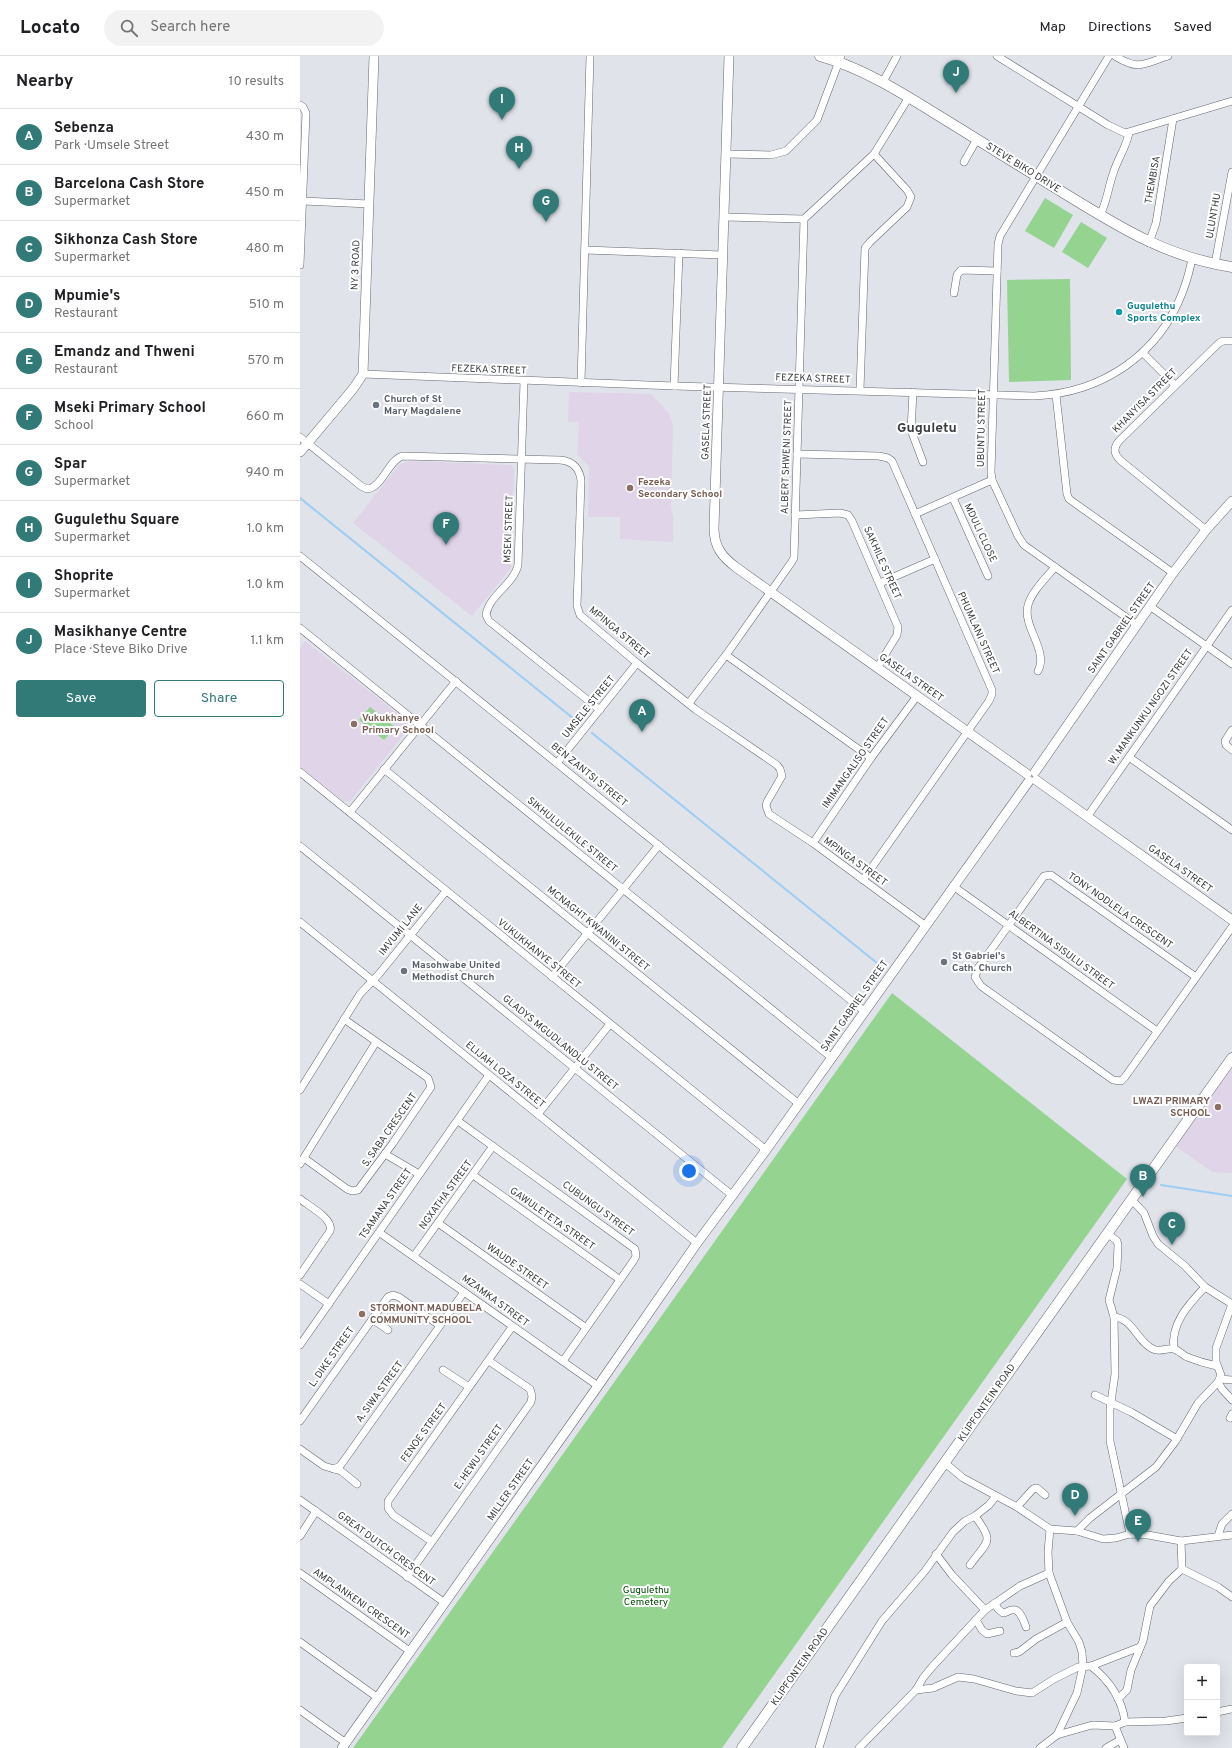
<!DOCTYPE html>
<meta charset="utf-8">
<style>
:root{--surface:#fff;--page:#f2f2f2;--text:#202124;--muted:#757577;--line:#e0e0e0;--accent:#317a77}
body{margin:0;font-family:Overpass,sans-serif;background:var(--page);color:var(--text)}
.controls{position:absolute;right:12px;bottom:12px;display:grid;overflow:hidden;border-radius:4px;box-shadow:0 4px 16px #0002}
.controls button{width:36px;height:36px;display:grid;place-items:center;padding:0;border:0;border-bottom:1px solid var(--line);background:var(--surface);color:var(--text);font:20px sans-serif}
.you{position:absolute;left:389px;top:1115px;width:14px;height:14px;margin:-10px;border:3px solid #fff;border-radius:50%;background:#1a73e8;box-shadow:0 0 0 6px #1a73e833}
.badge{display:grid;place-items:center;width:26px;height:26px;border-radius:50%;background:var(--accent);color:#fff;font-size:13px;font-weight:700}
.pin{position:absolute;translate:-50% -33px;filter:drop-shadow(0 1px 2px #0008)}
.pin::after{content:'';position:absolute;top:21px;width:14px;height:12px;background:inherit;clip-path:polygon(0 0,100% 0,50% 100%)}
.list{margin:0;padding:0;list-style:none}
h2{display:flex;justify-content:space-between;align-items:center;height:52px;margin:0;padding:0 16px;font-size:17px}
h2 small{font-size:13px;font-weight:400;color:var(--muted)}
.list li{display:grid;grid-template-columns:26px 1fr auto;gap:12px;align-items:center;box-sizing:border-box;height:56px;padding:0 16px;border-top:1px solid var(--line)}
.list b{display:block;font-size:15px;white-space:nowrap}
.list p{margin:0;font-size:13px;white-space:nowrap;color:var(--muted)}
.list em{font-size:13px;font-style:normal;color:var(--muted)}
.actions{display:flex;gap:8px;padding:12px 16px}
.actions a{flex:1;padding:9px 0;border:1px solid var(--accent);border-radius:4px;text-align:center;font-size:14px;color:var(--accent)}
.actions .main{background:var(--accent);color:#fff}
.icon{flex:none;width:22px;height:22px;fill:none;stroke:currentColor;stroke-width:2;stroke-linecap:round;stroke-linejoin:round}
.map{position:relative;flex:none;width:932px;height:1692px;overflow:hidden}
header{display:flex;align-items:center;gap:24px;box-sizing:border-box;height:56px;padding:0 20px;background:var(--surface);border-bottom:1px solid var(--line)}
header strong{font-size:19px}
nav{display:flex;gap:22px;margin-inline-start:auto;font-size:14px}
.search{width:280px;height:36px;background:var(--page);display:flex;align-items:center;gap:10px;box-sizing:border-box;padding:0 14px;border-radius:22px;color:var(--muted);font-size:15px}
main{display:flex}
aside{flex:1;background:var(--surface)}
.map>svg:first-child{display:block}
.education{fill:#e0d4e8}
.green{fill:#94d390}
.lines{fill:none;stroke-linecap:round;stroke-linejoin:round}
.stream{stroke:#9ecdf2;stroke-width:2}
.minor-casing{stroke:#64676d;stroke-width:8}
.tertiary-casing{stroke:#64676d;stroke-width:10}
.secondary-casing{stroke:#64676d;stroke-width:11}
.minor{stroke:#fff;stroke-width:7}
.tertiary{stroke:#fff;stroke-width:9}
.secondary{stroke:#fff;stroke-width:10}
.culture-dot{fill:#0f9aa8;stroke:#fff;stroke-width:1.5}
.worship-dot{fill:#6b7280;stroke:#fff;stroke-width:1.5}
.education-dot{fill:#8d6e63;stroke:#fff;stroke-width:1.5}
.labels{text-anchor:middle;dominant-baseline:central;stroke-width:4;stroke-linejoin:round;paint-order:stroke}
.street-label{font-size:10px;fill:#3b3d3f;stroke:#fff}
.culture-label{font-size:10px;font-weight:bold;fill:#0d838f;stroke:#fff;text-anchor:start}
.worship-label{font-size:10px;font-weight:bold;fill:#5b616d;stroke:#fff;text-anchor:start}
.education-label{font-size:10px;font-weight:bold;fill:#785e54;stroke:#fff;text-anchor:start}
.park-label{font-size:10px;fill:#004a02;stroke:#fff}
.district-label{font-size:14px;font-weight:bold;fill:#3b3d3f;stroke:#fff}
</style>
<header>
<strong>Locato</strong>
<div class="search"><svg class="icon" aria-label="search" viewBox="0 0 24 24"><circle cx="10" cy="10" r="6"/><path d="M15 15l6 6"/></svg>Search here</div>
<nav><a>Map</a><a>Directions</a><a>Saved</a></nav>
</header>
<main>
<aside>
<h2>Nearby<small>10 results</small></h2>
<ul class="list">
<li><span class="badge">A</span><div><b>Sebenza</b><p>Park · Umsele Street</p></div><em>430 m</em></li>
<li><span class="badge">B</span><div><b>Barcelona Cash Store</b><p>Supermarket</p></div><em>450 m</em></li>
<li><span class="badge">C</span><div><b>Sikhonza Cash Store</b><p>Supermarket</p></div><em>480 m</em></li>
<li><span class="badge">D</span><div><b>Mpumie's</b><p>Restaurant</p></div><em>510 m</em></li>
<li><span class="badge">E</span><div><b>Emandz and Thweni</b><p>Restaurant</p></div><em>570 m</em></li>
<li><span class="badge">F</span><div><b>Mseki Primary School</b><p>School</p></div><em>660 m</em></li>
<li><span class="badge">G</span><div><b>Spar</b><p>Supermarket</p></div><em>940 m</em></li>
<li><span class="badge">H</span><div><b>Gugulethu Square</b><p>Supermarket</p></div><em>1.0 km</em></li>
<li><span class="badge">I</span><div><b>Shoprite</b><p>Supermarket</p></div><em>1.0 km</em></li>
<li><span class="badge">J</span><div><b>Masikhanye Centre</b><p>Place · Steve Biko Drive</p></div><em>1.1 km</em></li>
</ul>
<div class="actions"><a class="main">Save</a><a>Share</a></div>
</aside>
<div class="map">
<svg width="932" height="1692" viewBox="0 0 932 1692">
<rect width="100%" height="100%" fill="#e0e3ea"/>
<g class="education">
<polygon points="269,336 351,338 368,356 373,369 371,452 373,461 373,486 320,483 320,461 288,461 289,411 277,398 279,366 268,366"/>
<polygon points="109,405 211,409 214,413 211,512 172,560 53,467 99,409"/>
<polygon points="5,585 107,665 110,671 50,745 43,745 0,711 0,592"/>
<polygon points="932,1012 932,1117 912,1116 875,1090"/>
</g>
<g class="green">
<polygon points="745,142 773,159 754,192 725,175"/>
<polygon points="781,166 807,182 788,212 762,196"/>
<polygon points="770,223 771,324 709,326 707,224"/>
<polygon points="70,651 95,671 84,684 59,664"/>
<polygon points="592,937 827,1123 422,1692 53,1692"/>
</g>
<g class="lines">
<g class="stream">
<polyline points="0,442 279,667"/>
<polyline points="292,677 582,911"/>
<polyline points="861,1129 932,1140"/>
</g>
<defs>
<g id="minor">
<polyline points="697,0 808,69 825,77 932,45"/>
<polyline points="809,0 700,180 698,188 691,416 692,424 718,480 724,489 837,569"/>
<path d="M815 0C839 15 843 8 868 0"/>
<polyline points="583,26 597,0"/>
<polyline points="0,49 3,51 6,57 0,209"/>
<polyline points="426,98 471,99 486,95 517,64 541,0"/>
<polyline points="664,106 677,83"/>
<polyline points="3,145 69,148"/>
<path d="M800 159C807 146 808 132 813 118 817 104 826 92 829 77"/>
<polyline points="424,161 504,163"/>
<polyline points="849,187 856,167 873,63"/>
<polyline points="285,194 422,199"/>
<polyline points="915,208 932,116"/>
<polyline points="654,237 657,219 661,214 697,215"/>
<polyline points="843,297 875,329"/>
<path d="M63 318 374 330 734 340C802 337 859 299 883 235 887 224 890 214 892 202"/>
<path d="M224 325 218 509C214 528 189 539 186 559L189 565 300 654"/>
<polyline points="281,327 290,0"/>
<polyline points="374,330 379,197"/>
<polyline points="560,334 565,192 570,186 607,151 611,141 607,134 574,98"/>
<polyline points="613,336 611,374 623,406"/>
<polyline points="756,339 767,438 769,443 873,517"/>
<path d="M0 381 61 430 67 433C82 432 88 405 102 400L260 404C273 405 280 413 281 425L277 550 280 559 337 607 395 653 477 709 480 713 482 720 467 746 466 750 469 758 513 787 626 870"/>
<polyline points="497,398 579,400 588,402 592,405 692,634 692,638 689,645 563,824"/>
<polyline points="653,442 688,520"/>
<polyline points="615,458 692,424"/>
<polyline points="495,459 540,457 548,459 552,465 598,571 597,579 577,612"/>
<path d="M906 474 820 404C814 398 813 392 819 385L919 287 923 285H932"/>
<polyline points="0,500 564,955"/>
<polyline points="580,527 635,503"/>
<polyline points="851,551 932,608"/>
<polyline points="0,572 532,1002"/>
<polyline points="426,599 571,702"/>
<path d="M738 615C749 594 722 571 728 549 732 535 746 522 755 511"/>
<polyline points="389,647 426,599 491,507 494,502 504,163 574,98 609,41"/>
<polyline points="932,674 925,685 926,689 932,694"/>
<polyline points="829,701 932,774"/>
<polyline points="257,707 337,607"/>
<polyline points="84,713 499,1048"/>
<polyline points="0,716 466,1094"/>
<polyline points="50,756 156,625"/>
<polyline points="787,761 932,554"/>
<polyline points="513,787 571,702 617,640"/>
<polyline points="0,790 433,1140"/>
<polyline points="653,830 857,975"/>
<polyline points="0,866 397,1187"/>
<polyline points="252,921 359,789"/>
<polyline points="896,921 751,819 744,820 678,912 675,921 681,930 813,1024 821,1025 825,1021 932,871"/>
<polyline points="0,1034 60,938 79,918 146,835"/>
<polyline points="238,1058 310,968"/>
<polyline points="158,1065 335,1193 336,1200 334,1204 263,1305"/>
<polyline points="85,1098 119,1118"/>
<polyline points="4,1102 47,1133 52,1135 58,1134 93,1087 131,1031 128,1022 44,963"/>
<polyline points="0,1108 76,986"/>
<polyline points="173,1119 319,1223"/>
<path d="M0 1143C9 1150 34 1163 30 1175L0 1219"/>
<polyline points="831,1143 844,1157 853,1180 858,1188 885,1210 905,1231 932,1248"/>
<polyline points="138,1167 285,1271"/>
<polyline points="80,1177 298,1330"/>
<path d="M807 1177 817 1185 818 1189 817 1212 809 1244 814 1261C834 1263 837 1286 853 1293 860 1297 867 1291 874 1293 878 1294 883 1299 887 1301 897 1305 907 1308 917 1310"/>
<polyline points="114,1200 193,1090"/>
<polyline points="0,1228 29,1248"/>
<polyline points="814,1261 815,1318 810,1353 810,1385 830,1478"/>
<polyline points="72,1263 88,1274"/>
<polyline points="0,1289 189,1019"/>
<path d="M874 1293C870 1268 889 1248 905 1231"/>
<polyline points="143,1314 169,1331"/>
<polyline points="920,1323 932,1324"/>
<polyline points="918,1326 922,1333 932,1344"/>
<polyline points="795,1339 831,1356 877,1383"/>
<polyline points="930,1362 932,1358"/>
<polyline points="0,1365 88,1241 93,1239 99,1241 139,1269"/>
<polyline points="0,1393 24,1410 34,1413 40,1410 164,1236"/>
<polyline points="645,1407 663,1422 717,1451 750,1473 777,1475 790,1462 856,1411 875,1386 898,1347 918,1326 921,1319 916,1306 916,1292 932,1248"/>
<polyline points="34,1413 41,1415 57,1428"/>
<polyline points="0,1444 145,1547"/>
<polyline points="717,1451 733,1433 737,1432 745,1439"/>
<polyline points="750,1473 748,1496 749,1517 767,1566 779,1586 782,1596 783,1610 777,1637 757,1679"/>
<polyline points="777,1475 803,1483 816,1482 830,1478 848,1479 881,1485 932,1479"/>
<polyline points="0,1480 16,1455"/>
<polyline points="918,1480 922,1468 932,1458"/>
<polyline points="131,1485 93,1459 88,1452 88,1445 212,1271"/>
<polyline points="881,1485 882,1513"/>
<polyline points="636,1498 652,1519 685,1554"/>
<path d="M670 1509C688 1484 695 1487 675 1460"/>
<polyline points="882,1513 918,1531 932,1541"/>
<polyline points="0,1517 111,1596"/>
<polyline points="107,1521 231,1346 232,1340 230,1333 189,1305"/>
<path d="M695 1547 698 1553 703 1557C707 1557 708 1554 712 1554 720 1552 724 1566 726 1571"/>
<polyline points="676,1564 682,1574 687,1578 700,1575"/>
<polyline points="0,1586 78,1642"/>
<polyline points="714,1597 719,1596 736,1583 767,1566"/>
<path d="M791 1610C809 1624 822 1643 825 1666"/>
<polyline points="616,1634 633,1632 658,1621 674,1623 716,1635 732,1637 754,1623 778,1611 791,1610 840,1591"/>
<polyline points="818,1643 827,1634 831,1614 843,1585 850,1550 869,1525 882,1513"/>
<polyline points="0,1654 46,1687"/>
<polyline points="917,1656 932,1653"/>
<polyline points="815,1670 824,1692"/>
<polyline points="519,1692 535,1640 582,1565 625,1515 653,1476 665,1465 675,1460 689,1449 696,1440"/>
<polyline points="559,1692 616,1634 623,1622 632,1611 685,1554 720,1530 749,1517"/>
<polyline points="740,1692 757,1679 792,1669 815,1670 825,1666 866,1665 887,1662"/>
<polyline points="806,1692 820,1684"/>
</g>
<g id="tertiary">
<path d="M429 0 414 472C414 491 422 501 437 512L727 718"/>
<polyline points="0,396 53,333 63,318 74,0"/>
<polyline points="735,716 873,517 906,474 932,445"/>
<polyline points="736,724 932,864"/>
<polyline points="42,1692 298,1330 397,1187 466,1094 729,725"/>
</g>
<g id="secondary">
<path d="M520 0C562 12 599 35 636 58 677 83 718 109 759 134 816 169 865 201 932 211"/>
<polyline points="442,1692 932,1002"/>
</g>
</defs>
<use href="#minor" class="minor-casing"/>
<use href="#tertiary" class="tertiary-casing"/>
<use href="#secondary" class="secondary-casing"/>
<use href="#minor" class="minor"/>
<use href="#tertiary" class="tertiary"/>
<use href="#secondary" class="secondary"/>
</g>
<circle class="culture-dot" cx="819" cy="256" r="4"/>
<g class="worship-dot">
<circle cx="76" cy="349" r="4"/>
<circle cx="644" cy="906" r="4"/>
<circle cx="104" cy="915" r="4"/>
</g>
<g class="education-dot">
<circle cx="330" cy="432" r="4"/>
<circle cx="54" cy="668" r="4"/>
<circle cx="918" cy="1051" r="4"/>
<circle cx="62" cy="1258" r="4"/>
</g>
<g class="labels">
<g class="street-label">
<text transform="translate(723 112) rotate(32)">STEVE BIKO DRIVE</text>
<text transform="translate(853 124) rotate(-80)">THEMBISA</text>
<text transform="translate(914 160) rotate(-80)">ULUNTHU</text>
<text transform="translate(56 209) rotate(-88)">NY 3 ROAD</text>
<text transform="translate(189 314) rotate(2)">FEZEKA STREET</text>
<text transform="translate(513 323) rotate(2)">FEZEKA STREET</text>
<text transform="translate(845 345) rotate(-45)">KHANYISA STREET</text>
<text transform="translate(407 366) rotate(-88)">GASELA STREET</text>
<text transform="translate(682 372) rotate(-89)">UBUNTU STREET</text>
<text transform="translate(487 401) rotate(-88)">ALBERT SHWENI STREET</text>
<text transform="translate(209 473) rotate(-88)">MSEKI STREET</text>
<text transform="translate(680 477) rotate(65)">MDULI CLOSE</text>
<text transform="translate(582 507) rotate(66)">SAKHILE STREET</text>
<text transform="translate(822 572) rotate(-55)">SAINT GABRIEL STREET</text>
<text transform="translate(319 577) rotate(40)">MPINGA STREET</text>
<text transform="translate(678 577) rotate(66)">PHUMLANI STREET</text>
<text transform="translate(611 622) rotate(35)">GASELA STREET</text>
<text transform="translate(289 651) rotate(-51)">UMSELE STREET</text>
<text transform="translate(851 651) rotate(-55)">W. MANKUNKU NGOZI STREET</text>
<text transform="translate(556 707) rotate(-55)">IMIMANGALISO STREET</text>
<text transform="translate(289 719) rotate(39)">BEN ZANTSI STREET</text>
<text transform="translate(272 779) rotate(39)">SIKHULULEKILE STREET</text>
<text transform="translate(555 806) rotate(36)">MPINGA STREET</text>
<text transform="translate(880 813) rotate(35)">GASELA STREET</text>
<text transform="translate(820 855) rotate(35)">TONY NODLELA CRESCENT</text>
<text transform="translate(298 873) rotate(39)">MCNAGHT KWANINI STREET</text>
<text transform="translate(101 874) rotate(-51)">IMVUMI LANE</text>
<text transform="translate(761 894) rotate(36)">ALBERTINA SISULU STREET</text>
<text transform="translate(239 898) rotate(39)">VUKUKHANYE STREET</text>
<text transform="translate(555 950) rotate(-55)">SAINT GABRIEL STREET</text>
<text transform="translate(260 987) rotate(39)">GLADYS MGUDLANDLU STREET</text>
<text transform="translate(205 1019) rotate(39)">ELIJAH LOZA STREET</text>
<text transform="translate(90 1074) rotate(-55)">S. SABA CRESCENT</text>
<text transform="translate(146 1139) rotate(-54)">NGXATHA STREET</text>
<text transform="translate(86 1148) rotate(-55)">TSAMANA STREET</text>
<text transform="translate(298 1153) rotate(36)">CUBUNGU STREET</text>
<text transform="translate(252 1163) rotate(35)">GAWULETETA STREET</text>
<text transform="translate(217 1211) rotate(35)">WAUDE STREET</text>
<text transform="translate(195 1245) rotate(36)">MZAMKA STREET</text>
<text transform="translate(32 1301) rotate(-55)">L. DIKE STREET</text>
<text transform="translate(80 1336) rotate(-54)">A. SIWA STREET</text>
<text transform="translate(687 1347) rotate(-55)">KLIPFONTEIN ROAD</text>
<text transform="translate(124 1377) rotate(-54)">FENOE STREET</text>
<text transform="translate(179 1401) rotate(-55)">E. HEWU STREET</text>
<text transform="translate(211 1434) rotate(-55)">MILLER STREET</text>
<text transform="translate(86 1493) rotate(36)">GREAT DUTCH CRESCENT</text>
<text transform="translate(61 1548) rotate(35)">AMPLANKENI CRESCENT</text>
<text transform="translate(500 1611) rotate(-55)">KLIPFONTEIN ROAD</text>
</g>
<g class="culture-label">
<text x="827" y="250">Gugulethu<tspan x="827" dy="12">Sports Complex</tspan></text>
</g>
<g class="worship-label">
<text x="84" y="343">Church of St<tspan x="84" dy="12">Mary Magdalene</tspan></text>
<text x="652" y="900">St Gabriel's<tspan x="652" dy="12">Cath. Church</tspan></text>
<text x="112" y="909">Masohwabe United<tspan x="112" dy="12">Methodist Church</tspan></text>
</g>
<g class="education-label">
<text x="338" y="426">Fezeka<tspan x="338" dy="12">Secondary School</tspan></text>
<text x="62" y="662">Vukukhanye<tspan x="62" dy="12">Primary School</tspan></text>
<text x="910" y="1045" text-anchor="end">LWAZI PRIMARY<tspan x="910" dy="12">SCHOOL</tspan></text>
<text x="70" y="1252">STORMONT MADUBELA<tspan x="70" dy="12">COMMUNITY SCHOOL</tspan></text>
</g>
<g class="park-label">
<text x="346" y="1534">Gugulethu<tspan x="346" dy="12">Cemetery</tspan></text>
</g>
<g class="district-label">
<text x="627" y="372">Guguletu</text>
</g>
</g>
</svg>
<div class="controls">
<button>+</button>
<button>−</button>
</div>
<div class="you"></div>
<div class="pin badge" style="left:342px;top:676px">A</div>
<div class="pin badge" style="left:843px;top:1141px">B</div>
<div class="pin badge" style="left:872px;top:1189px">C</div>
<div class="pin badge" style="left:775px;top:1460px">D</div>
<div class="pin badge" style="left:838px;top:1486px">E</div>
<div class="pin badge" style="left:146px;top:489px">F</div>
<div class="pin badge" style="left:246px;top:166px">G</div>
<div class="pin badge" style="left:219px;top:113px">H</div>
<div class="pin badge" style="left:202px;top:64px">I</div>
<div class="pin badge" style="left:656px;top:37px">J</div>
</div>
</main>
